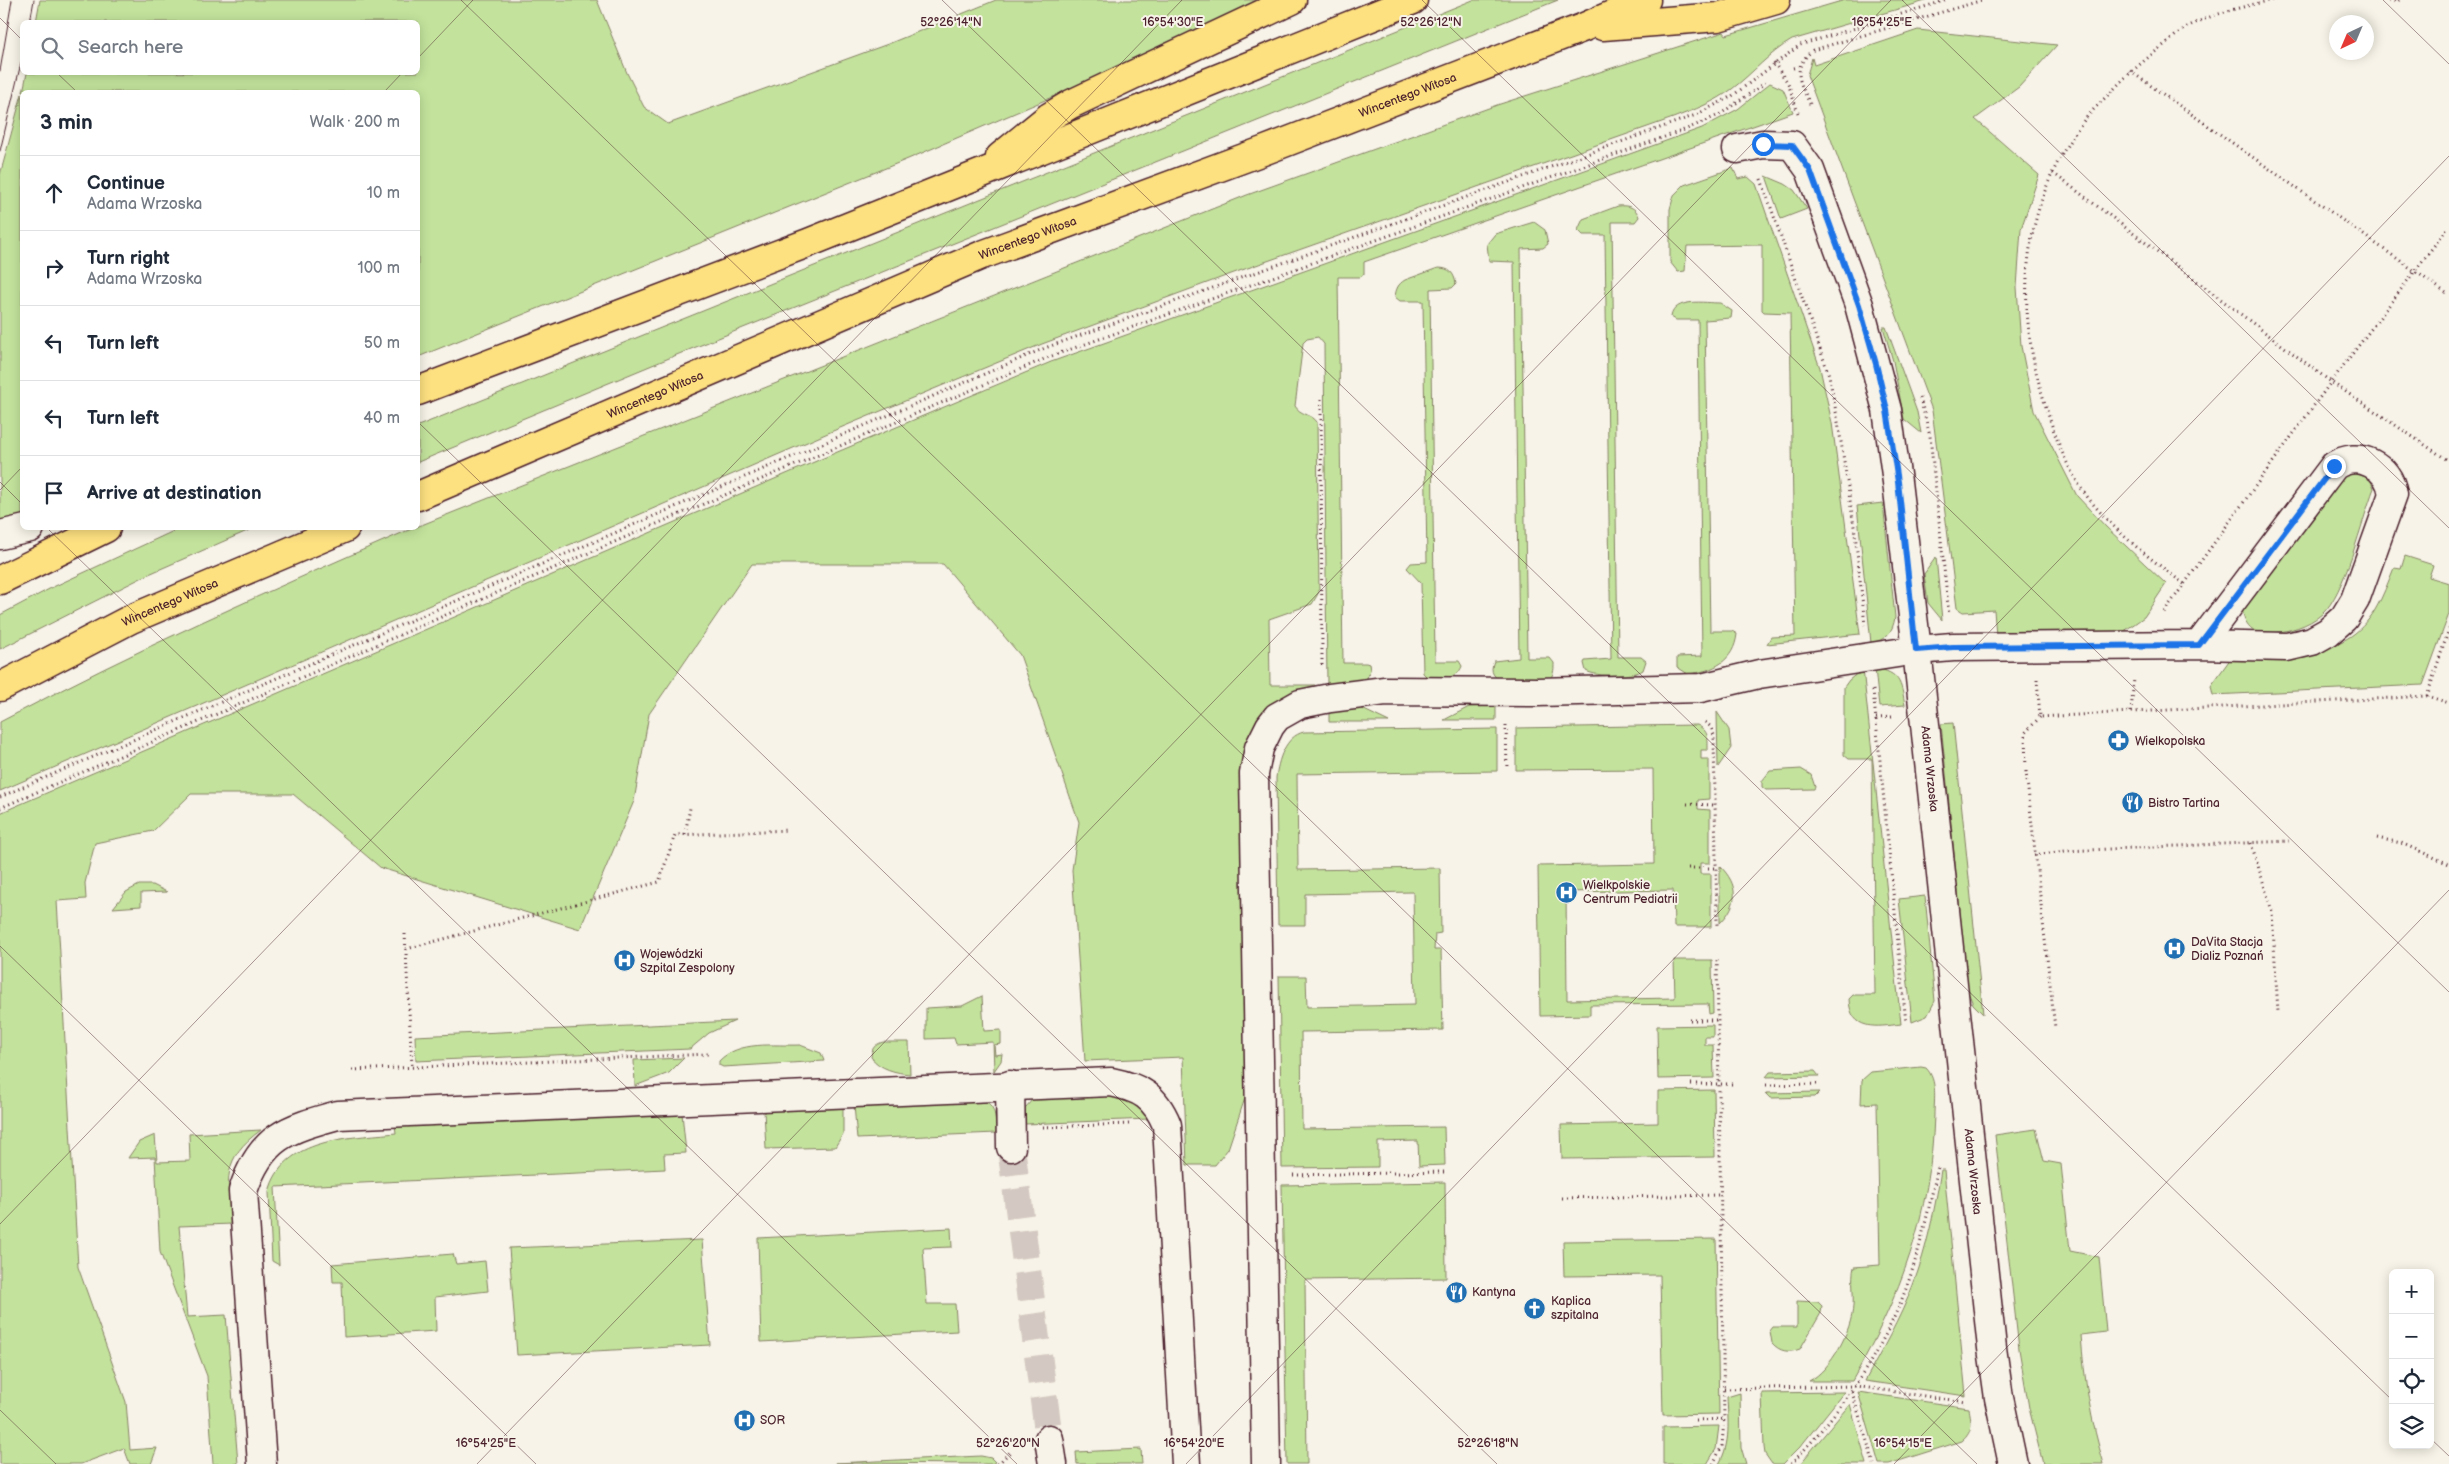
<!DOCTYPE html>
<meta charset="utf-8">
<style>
:root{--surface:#fff;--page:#f6f6f7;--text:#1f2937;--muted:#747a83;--line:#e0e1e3}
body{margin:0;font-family:"Balsamiq Sans",sans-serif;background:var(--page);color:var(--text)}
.controls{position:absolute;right:15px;bottom:15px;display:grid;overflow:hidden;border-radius:8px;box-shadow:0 2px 12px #0003}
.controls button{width:45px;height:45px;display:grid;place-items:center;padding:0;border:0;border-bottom:1px solid var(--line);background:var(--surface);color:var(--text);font:25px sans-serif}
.compass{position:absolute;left:2329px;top:15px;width:45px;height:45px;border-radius:50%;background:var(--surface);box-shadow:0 2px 12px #0003;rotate:224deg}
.stop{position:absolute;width:15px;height:15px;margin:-11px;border:4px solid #1a73e8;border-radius:50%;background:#fff}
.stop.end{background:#1a73e8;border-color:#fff;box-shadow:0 1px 5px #0008}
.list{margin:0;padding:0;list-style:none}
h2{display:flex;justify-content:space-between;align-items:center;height:65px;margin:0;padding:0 20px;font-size:21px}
h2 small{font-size:16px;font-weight:400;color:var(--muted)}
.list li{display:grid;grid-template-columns:32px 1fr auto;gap:15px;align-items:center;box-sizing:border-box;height:75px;padding:0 20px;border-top:1px solid var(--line)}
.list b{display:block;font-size:19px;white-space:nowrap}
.list p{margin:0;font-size:16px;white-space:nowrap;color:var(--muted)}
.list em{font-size:16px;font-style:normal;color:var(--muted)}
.icon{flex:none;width:28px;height:28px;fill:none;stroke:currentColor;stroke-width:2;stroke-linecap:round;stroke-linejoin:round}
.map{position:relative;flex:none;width:2449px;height:1464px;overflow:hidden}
.search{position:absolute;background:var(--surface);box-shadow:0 2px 12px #0003;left:20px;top:20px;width:400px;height:55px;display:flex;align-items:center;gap:12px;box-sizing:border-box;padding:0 18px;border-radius:8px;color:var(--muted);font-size:19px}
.panel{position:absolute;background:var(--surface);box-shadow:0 2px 12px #0003;left:20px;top:90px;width:400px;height:440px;border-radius:8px}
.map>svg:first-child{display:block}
.green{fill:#c3e39c;stroke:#868164}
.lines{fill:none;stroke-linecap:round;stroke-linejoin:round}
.minor-tunnel{stroke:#d4c9c2;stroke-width:28;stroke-dasharray:28 14;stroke-linecap:butt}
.minor-casing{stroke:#4a1f2b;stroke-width:31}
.major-casing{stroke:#4a1f2b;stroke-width:31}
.path{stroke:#4a1f2b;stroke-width:3;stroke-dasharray:1 4;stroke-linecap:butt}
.minor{stroke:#f7f3e8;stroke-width:28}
.major{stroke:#fde080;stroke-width:28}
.tram{stroke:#4a1f2b;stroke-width:1}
.route{stroke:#1a73e8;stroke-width:6}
.ticks{fill:none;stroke:#4a1f2b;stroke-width:1;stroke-opacity:0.45}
.labels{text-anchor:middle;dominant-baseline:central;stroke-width:4;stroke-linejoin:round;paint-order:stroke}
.street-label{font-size:12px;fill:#4a1f2b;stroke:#f7f3e8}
.poi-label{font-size:12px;fill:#4a1f2b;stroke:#f7f3e8;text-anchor:start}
.ticks-label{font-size:12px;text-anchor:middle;fill:#4a1f2b;stroke:#f7f3e8;stroke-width:4;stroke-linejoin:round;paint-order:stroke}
</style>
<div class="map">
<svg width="2449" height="1464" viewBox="0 0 2449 1464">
<rect width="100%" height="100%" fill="#f7f3e8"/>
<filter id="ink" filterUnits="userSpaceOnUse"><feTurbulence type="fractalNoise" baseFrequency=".02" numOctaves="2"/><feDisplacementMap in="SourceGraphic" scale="10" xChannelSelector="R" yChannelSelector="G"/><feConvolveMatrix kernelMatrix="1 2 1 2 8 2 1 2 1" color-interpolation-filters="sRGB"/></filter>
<g filter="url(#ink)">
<g class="green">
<polygon points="40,0 597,0 627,73 644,107 668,124 888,44 996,0 1262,0 1066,91 908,159 418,357 418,92 23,92 27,73 418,72 418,22 36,22"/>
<polygon points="1473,0 1558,0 691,349 418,462 418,426"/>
<path d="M1845 0H1929L1792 40C1769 53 1753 73 1732 89 1715 102 1694 110 1673 118L1242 270 1042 344 828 433 0 791V722C131 652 268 591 404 532L1247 195 1497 105 1724 32 1726 35Z"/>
<polygon points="1918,30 2057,45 2019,87 1975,119 2039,175 2021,229 2017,287 2021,346 2034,411 2077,496 2106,527 2166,584 2144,617 2123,632 1996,636 1994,610 1963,612 1957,608 1932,410 1807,75 1812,58 1814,65"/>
<path d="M1770 83 1783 89 1793 112 1364 262V274L1360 277H1338L1343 663H1366L1369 664 1370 670 1366 681 1327 687 1324 344 1318 337 1307 339 1303 343 1295 406C1300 415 1312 414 1317 422L1319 592 1312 604 1269 619 1270 685H1315V687L1298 691 1270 706 1250 1083 1228 1149 1215 1165H1187L1183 1057 1085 1061 1072 870 1079 822 1020 655 943 564H752L649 714 634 801 580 929 381 868 293 794H191L153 831 95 843 85 883 86 899 57 901 78 1267 126 1402 130 1450 157 1448 151 1464H130L124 1448 81 1464H0V813L835 453 1051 362 1702 128 1738 109Z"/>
<polygon points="22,94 22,516 0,525 0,175"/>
<polygon points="1733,168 1738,179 1748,177 1756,184 1820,368 1832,423 1860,634 1767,644 1771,637 1795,636 1790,313 1764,312 1762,310 1762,245 1687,246 1685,271 1678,272 1670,262 1670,209 1674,195 1684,185"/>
<polygon points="1766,176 1785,184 1794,190 1807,209 1781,219"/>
<path d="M1618 206C1628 205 1636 207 1639 217L1635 222H1612L1618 657H1641L1646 661 1643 670C1634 677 1596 677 1586 671L1584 663 1585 661 1611 659 1605 235H1583L1578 230 1583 219Z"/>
<path d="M1534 222 1545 230 1548 244 1543 248 1521 249 1527 658H1550L1554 663C1554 670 1554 677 1547 680 1543 683 1534 682 1528 682 1515 682 1484 684 1494 661L1519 658 1514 262 1489 261 1487 244 1495 234Z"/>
<path d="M1438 268C1450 268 1454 273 1456 284L1452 288 1430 289 1435 661H1459L1462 666C1457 681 1439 677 1427 677L1423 673 1421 583 1407 568 1411 563 1427 562 1423 301H1400L1395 297C1396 289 1398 284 1405 280Z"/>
<path d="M1720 303 1732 311 1731 318 1705 320 1710 631H1732L1737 634C1734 661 1714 671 1688 674L1677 667V657L1702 656 1698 320H1676L1671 317C1674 297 1705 303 1720 303Z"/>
<polygon points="1883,327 1886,327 1917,412 1921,433 1904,419 1893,361"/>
<path d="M2353 472 2370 479 2374 488C2362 519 2345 594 2322 614 2308 626 2288 632 2269 633 2252 634 2245 625 2242 609L2339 476Z"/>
<path d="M1883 503 1895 617C1893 632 1886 640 1871 643L1857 506Z"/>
<polygon points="180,528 254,528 149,574 0,649 0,615 53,587"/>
<path d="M2405 556 2433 565 2429 577 2449 583V614L2423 685 2213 695 2211 686 2231 658C2283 654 2345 661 2375 610 2383 597 2388 582 2394 568L2401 569Z"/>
<polygon points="1936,557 1942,620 1928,603 1924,574"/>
<path d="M1875 668C1900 673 1901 682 1905 705L1879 707Z"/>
<path d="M1863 669 1901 1024C1877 1027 1850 1032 1849 999L1853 995H1875L1872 759H1849L1844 755V687L1849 680Z"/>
<polygon points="1496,706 1496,720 1444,720 1469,707"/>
<polygon points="1360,708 1389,722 1329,722 1329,712"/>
<polygon points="1717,712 1729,730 1731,748 1718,767"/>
<polygon points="1953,723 1983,1014 1973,1004 1968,992 1941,724"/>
<path d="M1697 725C1709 731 1708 738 1708 750H1701V759H1709V799L1698 800V809L1710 810V863H1700V874H1711V927H1674L1673 890 1566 892 1567 1000 1675 998 1674 960H1712L1713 1013 1709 1014 1708 1004 1590 1005V1015L1540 1016 1538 866 1654 864 1653 769 1516 770V728Z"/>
<path d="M1497 729V771L1297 774 1298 870 1440 868 1441 933 1435 934 1434 950H1441L1443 1030 1301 1032 1302 1129 1444 1127 1445 1165 1419 1166 1418 1141 1378 1142V1167L1282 1168 1279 976H1306L1307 1007 1415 1005 1413 892 1305 894V925H1278L1276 778C1278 761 1285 736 1304 732Z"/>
<polygon points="1801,769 1811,775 1815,787 1814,789 1766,790 1762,787 1762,781 1770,771"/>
<path d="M1720 866C1739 885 1739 904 1720 923Z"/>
<polygon points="139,885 153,885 167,892 141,893 141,906 113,908 126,892"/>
<polygon points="1925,896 1935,1001 1927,1016 1912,1022 1899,899"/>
<polygon points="982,996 984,1031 1001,1030 1001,1044 994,1045 995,1055 1002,1054 1001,1061 994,1071 993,1042 956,1044 954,1038 926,1039 926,1008 962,1006"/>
<polygon points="735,1021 709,1033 690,1049 416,1061 415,1036"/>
<polygon points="1713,1025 1713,1037 1705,1037 1705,1045 1713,1045 1714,1078 1658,1079 1657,1026"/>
<path d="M883 1042H909L910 1074C897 1073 879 1069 871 1057 872 1048 874 1045 883 1042Z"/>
<path d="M800 1045 821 1053 824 1061 723 1067 719 1065V1061C739 1040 774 1046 800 1045Z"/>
<polygon points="684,1058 669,1073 635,1086 634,1060"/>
<path d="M1921 1067 1926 1068C1938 1080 1934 1100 1934 1115 1931 1215 1901 1295 1852 1381H1809C1831 1370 1852 1330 1853 1306 1854 1293 1851 1279 1854 1267L1880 1265 1877 1103 1861 1104 1862 1080 1871 1072Z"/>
<polygon points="1815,1071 1819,1076 1766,1077 1770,1072"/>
<polygon points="1714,1090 1715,1157 1562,1159 1561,1125 1658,1123 1658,1091"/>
<polygon points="1820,1092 1815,1097 1771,1098 1766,1093"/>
<polygon points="1105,1094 1137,1102 1149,1119 1025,1124 1025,1108 1033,1099"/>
<path d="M984 1101C997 1106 995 1120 996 1133L857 1139 854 1105Z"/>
<polygon points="843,1106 843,1134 835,1147 766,1149 764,1110"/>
<path d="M682 1113 686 1153 664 1154 665 1169 275 1187 279 1265 272 1261 269 1192C283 1137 350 1138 396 1133L395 1125Z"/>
<path d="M2036 1129 2044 1161 2061 1164 2070 1251 2099 1257 2106 1332 2081 1335C2084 1378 2091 1422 2104 1464H2043L2029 1408 2019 1349 1995 1135Z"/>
<path d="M261 1130C221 1159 227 1180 232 1224L179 1226 187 1317 226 1315 238 1464H213L207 1376 160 1252 155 1157 128 1158 139 1142 155 1135 157 1162 190 1161 189 1134Z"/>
<path d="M1941 1170H1944L1966 1396 1865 1381C1882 1350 1900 1319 1913 1285 1927 1248 1935 1209 1941 1170Z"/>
<polygon points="1445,1182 1446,1278 1305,1280 1307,1464 1287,1464 1282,1185"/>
<polygon points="951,1228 952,1247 923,1248 927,1304 955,1304 957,1331 761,1342 758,1238"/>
<polygon points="1716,1239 1719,1414 1663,1415 1660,1275 1564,1276 1563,1241"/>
<polygon points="702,1240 710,1345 517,1355 509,1248"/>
<polygon points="453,1254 456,1264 485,1261 488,1291 435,1297 436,1331 344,1337 342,1282 333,1282 332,1264"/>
<path d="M1797 1301 1818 1302 1822 1306 1821 1313 1800 1349C1789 1353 1780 1352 1772 1343L1770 1331 1773 1327H1797Z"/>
<polygon points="1844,1392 1800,1447 1783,1464 1772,1464 1765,1454 1764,1447 1762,1393"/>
<path d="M1858 1392 1969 1408C1971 1421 1974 1431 1962 1441L1889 1464H1879Z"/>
<path d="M1740 1393 1741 1447 1746 1464H1719C1731 1443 1728 1421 1727 1397Z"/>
<polygon points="1850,1404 1867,1464 1800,1464"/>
<polygon points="1719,1426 1716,1449 1707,1464 1663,1464 1663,1427"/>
<polygon points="1141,1449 1142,1464 1077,1464 1076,1452"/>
<polygon points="981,1456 991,1458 995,1462 992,1464 835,1463"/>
</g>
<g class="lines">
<polyline class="minor-tunnel" points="1011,1147 1049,1439"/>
<defs>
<g id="minor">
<path id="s1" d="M1737 149 1763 144 1792 145 1810 170 1859 305 1887 410 1897 482 1917 650 1992 1348 1999 1398 2013 1464"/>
<polyline points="0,535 30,528"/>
<polyline points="1010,1085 1011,1147"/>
<polyline points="1049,1439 1053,1464"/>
<path d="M262 1464 243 1191C261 1136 287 1129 338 1115L1111 1082C1141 1088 1155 1096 1167 1125L1186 1464"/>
<path d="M1266 1464 1254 774 1259 748 1270 726 1277 717 1300 704 1330 698 1385 691 1537 692 1701 688 1759 674 1917 650 1953 647 2199 645 2287 647 2312 641 2328 632 2344 618 2355 600 2393 494C2389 465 2358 450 2334 466L2199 645"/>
</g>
<g id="major">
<polyline points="1603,26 1718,17 1776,0"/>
<polyline points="1000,157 1049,117 1071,104 1292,0"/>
<polyline points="418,391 808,243 1413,0"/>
<path id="s2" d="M418 496 982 255 1263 151 1582 28 1646 0"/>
<polyline points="0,580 106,528"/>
<path id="s3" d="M0 687 131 619 345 528"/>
</g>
</defs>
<use href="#minor" class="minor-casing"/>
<use href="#major" class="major-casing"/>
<g class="path">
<polyline points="2389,0 2396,2 2399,0"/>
<polyline points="1774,63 1788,83 1798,113"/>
<polyline points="1793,68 1798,67"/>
<polyline points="2130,71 2449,295"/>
<path d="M1810 104C1799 81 1791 68 1813 50L1983 0"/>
<polyline points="2053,173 2331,382 2449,461"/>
<polyline points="1761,179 1829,375 1838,422 1855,533 1865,625"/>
<polyline points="1920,398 1930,436 1949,615"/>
<polyline points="1321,399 1322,668"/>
<path d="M2184 584C2147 556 2108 527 2081 488 2063 460 2052 428 2043 397 2014 303 2022 208 2079 127 2089 113 2102 101 2113 90 2130 72 2148 57 2168 42 2174 37 2181 30 2189 26 2215 13 2245 6 2273 0"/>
<polyline points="2164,612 2331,382 2449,226"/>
<polyline points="2037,679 2040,717 2427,696 2449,703"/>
<polyline points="1873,690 1906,1023"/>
<polyline points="2427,696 2449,629"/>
<polyline points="2131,712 2134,678"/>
<polyline points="2040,717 2025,733 2026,772 2055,1028"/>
<polyline points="1876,718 1893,717"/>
<polyline points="1705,722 1711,727 1714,735 1717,925"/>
<polyline points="1506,725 1507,770"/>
<polyline points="0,797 1045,348 1696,115 1732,96 1800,45 1947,0"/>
<polyline points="1687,804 1715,805"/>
<polyline points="0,808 619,540 1049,357 1687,129 1719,115 1765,83"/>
<polyline points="685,834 690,808"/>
<polyline points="2377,838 2401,843 2449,864"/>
<polyline points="2251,843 2272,911 2278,1012"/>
<polyline points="2034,855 2065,851 2289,841"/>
<polyline points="1688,868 1715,868"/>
<polyline points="405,934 412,1066"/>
<polyline points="406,949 659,882 675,835 788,830"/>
<polyline points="1690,1020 1718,1020"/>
<polyline points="352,1070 708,1054"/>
<polyline points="1691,1084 1736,1084"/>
<polyline points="1766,1085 1819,1084"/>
<polyline points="1043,1127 1129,1124"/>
<polyline points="1293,1175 1444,1172"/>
<polyline points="1562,1198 1719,1195"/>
<polyline points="1724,1389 1855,1386 1966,1402"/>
<polyline points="1852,1392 1874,1464"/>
<polyline points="1696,1420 1724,1419"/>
<polyline points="998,1464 1012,1450"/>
<polyline points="1713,1464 1722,1446 1724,1419 1717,958"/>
<path d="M1791 1464C1842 1411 1890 1342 1912 1271 1923 1237 1930 1202 1938 1167"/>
</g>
<use href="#minor" class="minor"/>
<use href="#major" class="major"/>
<g class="tram">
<polyline points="30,22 34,0"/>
<polyline points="0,71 12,0"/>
<polyline points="0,151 22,59"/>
</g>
</g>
</g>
<g class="lines" filter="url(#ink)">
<polyline class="route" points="1763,144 1792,145 1810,170 1859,305 1876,364 1887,410 1898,482 1916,650 1953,647 2199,645 2334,466"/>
</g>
<path class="ticks" d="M461 0 1977 1464M942 0 2393 1401M1422 0 2449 992M1902 0 2449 528M2383 0 2449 64M0 18 22 40M418 58 473 0M56 72 77 92M384 92 403 72M418 422 1497 1464M0 482 22 504M0 490 22 467M47 528 1017 1464M0 946 536 1464M0 1224 1182 0M0 1410 56 1464M2430 1438 2449 1456M477 1464 1891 0M1186 1464 2449 156M1894 1464 2449 890"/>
<defs>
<symbol id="pharmacy-disc" viewBox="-11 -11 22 22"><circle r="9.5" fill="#1f6fb2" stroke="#f7f3e8"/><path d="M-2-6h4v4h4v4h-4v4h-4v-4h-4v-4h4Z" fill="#fff"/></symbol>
<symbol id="restaurant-disc" viewBox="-11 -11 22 22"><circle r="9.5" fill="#1f6fb2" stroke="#f7f3e8"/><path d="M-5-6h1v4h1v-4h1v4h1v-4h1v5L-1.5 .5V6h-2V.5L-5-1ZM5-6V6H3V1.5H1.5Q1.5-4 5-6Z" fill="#fff"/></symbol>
<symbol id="hospital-disc" viewBox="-11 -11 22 22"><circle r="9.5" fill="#1f6fb2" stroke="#f7f3e8"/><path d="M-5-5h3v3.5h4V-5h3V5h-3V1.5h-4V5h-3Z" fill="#fff"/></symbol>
<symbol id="church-disc" viewBox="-11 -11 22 22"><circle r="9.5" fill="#1f6fb2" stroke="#f7f3e8"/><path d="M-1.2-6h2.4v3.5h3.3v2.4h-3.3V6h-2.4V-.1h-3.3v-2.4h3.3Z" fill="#fff"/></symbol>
</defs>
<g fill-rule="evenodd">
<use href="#pharmacy-disc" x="2106" y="728" width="25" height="25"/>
<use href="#restaurant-disc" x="2120" y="790" width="25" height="25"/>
<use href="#hospital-disc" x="1554" y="880" width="25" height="25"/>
<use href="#hospital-disc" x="2162" y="936" width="25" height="25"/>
<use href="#hospital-disc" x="612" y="948" width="25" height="25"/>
<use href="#restaurant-disc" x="1444" y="1280" width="25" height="25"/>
<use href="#church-disc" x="1522" y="1296" width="25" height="25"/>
<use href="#hospital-disc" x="732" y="1408" width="25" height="25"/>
</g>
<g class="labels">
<g class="street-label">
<text stroke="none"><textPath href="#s2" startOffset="1068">Wincentego Witosa</textPath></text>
<text stroke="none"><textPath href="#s2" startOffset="662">Wincentego Witosa</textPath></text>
<text stroke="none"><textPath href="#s2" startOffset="258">Wincentego Witosa</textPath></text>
<text stroke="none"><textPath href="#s3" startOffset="190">Wincentego Witosa</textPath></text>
<text stroke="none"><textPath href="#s1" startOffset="700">Adama Wrzoska</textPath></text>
<text stroke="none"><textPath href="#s1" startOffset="1105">Adama Wrzoska</textPath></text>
</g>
<g class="poi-label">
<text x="2135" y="741">Wielkopolska</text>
<text x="2148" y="803">Bistro Tartina</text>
<text x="1583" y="885">Wielkpolskie<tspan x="1583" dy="14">Centrum Pediatrii</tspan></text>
<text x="2191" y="942">DaVita Stacja<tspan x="2191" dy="14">Dializ Poznań</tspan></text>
<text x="640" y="954">Wojewódzki<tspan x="640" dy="14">Szpital Zespolony</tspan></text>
<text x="1472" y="1292">Kantyna</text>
<text x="1551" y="1301">Kaplica<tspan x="1551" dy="14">szpitalna</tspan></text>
<text x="760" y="1420">SOR</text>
</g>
</g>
<g class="ticks-label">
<text x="951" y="26">52°26'14"N</text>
<text x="1431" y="26">52°26'12"N</text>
<text x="1173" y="26">16°54'30"E</text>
<text x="1882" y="26">16°54'25"E</text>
<text x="486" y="1447">16°54'25"E</text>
<text x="1194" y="1447">16°54'20"E</text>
<text x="1903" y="1447">16°54'15"E</text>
<text x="1008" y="1447">52°26'20"N</text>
<text x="1488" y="1447">52°26'18"N</text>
</g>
</svg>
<div class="controls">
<button>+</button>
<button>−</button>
<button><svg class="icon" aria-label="locate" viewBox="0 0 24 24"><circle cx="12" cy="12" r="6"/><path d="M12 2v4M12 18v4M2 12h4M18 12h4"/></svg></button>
<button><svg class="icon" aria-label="layers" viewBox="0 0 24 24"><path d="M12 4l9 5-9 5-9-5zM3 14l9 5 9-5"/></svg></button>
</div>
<svg class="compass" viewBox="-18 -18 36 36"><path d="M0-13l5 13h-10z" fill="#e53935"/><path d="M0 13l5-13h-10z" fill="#747a83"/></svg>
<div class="stop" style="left:1763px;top:144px"></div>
<div class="stop end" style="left:2334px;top:466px"></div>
<div class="search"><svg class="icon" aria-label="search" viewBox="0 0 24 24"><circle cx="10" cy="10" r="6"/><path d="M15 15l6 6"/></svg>Search here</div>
<section class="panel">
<h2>3 min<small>Walk · 200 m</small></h2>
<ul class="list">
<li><svg class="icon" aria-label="ahead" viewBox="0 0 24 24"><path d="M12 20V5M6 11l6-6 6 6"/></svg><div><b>Continue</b><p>Adama Wrzoska</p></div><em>10 m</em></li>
<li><svg class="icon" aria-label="right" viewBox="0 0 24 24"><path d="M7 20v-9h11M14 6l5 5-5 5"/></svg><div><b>Turn right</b><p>Adama Wrzoska</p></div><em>100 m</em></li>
<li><svg class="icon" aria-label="left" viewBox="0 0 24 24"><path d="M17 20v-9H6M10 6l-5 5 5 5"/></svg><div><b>Turn left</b></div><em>50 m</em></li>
<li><svg class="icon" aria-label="left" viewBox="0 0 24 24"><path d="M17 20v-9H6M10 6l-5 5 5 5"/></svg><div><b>Turn left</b></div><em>40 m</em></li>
<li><svg class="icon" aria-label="arrive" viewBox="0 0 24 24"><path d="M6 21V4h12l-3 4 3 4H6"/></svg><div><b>Arrive at destination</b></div></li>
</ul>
</section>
</div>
